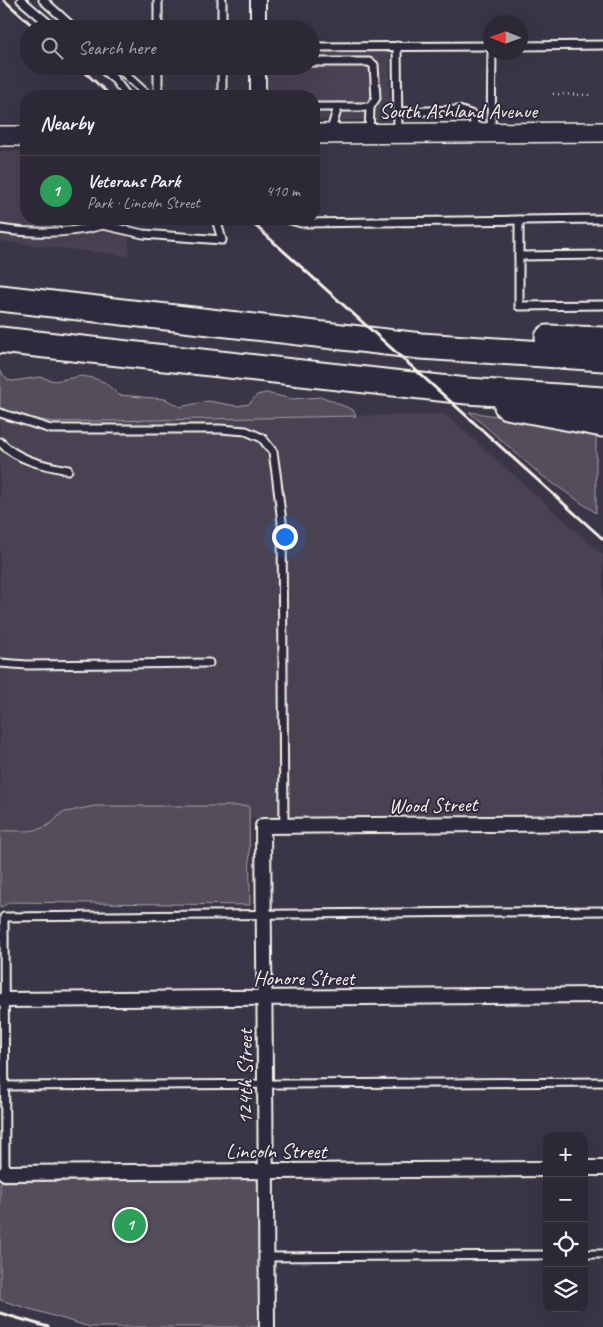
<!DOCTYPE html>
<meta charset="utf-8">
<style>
:root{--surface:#2c2835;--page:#383441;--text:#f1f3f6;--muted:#a6a6ad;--line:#484450;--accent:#bca0f2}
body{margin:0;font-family:Caveat,sans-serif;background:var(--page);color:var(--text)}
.controls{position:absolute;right:15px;bottom:15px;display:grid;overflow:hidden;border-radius:10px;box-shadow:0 5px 20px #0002}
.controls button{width:45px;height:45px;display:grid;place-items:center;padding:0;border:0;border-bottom:1px solid var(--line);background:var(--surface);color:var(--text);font:25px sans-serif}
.compass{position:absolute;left:483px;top:15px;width:45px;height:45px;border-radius:50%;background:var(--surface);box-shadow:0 5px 20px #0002;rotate:271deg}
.you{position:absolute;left:284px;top:536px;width:18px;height:18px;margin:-12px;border:4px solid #fff;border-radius:50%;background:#1a73e8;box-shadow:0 0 0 8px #1a73e833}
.badge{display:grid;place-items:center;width:32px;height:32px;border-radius:50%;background:var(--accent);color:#fff;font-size:16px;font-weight:700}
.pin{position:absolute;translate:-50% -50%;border:2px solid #fff;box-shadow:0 1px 5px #0006}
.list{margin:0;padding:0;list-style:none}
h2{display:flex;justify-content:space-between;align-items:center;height:65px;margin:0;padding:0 20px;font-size:21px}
h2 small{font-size:16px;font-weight:400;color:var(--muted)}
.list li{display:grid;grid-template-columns:32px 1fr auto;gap:15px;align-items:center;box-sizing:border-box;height:70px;padding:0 20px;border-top:1px solid var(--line)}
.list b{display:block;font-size:19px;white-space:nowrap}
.list p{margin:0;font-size:16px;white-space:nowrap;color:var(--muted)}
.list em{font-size:16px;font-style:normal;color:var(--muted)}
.icon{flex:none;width:28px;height:28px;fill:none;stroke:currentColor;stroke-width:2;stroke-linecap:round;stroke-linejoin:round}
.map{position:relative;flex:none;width:603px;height:1327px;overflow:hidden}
.search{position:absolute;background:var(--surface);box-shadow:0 5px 20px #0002;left:20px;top:20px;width:300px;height:55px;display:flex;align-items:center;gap:12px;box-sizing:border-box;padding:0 18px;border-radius:28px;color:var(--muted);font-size:19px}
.panel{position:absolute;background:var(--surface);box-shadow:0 5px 20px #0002;left:20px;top:90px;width:300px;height:135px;border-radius:20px}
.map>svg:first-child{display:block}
.built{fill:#484352}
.green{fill:#534e5c;stroke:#a4a0a2}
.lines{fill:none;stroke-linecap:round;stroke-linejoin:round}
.lane-casing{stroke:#f4f1e8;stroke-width:11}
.street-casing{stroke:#f4f1e8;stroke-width:18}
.secondary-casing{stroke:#f4f1e8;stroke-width:22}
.highway-casing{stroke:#f4f1e8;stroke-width:29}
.path{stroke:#f4f1e8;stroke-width:2;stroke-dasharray:1 4;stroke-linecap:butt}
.lane{stroke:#2f2a3d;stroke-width:7}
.street{stroke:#2f2a3d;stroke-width:14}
.secondary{stroke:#2f2a3d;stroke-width:19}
.highway{stroke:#2f2a3d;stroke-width:25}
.rail{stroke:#f4f1e8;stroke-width:3}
.labels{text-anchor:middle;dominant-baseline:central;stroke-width:4;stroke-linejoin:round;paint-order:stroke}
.street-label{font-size:21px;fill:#f4f1e8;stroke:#2f2a3d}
</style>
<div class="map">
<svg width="603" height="1327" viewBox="0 0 603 1327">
<rect width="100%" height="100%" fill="#3b3647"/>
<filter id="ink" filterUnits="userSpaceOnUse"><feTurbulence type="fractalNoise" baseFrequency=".02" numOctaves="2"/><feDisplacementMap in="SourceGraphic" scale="10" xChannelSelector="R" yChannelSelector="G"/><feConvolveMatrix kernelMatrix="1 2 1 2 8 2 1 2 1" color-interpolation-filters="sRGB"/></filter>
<g filter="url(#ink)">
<g class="built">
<polygon points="389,44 389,120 314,120 314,96 256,96 256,66 311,66 311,45"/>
<polygon points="0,151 26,151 26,219 129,219 129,256 0,241"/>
<polygon points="0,414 56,422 445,414 603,555 603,814 250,818 249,806 94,806 61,813 53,824 42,830 0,831"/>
</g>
<g class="green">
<polygon points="0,371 8,380 13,381 40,377 55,381 82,376 93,378 104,382 119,395 165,399 180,407 208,401 237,406 249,404 257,395 266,393 292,399 323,397 353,410 356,416 55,422 21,417 0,408"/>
<polygon points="469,412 596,431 596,513 541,475"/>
<path d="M94 806H249L250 905 10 902 0 908V831C26 830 44 836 61 813Z"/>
<polygon points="259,1179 260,1327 90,1327 0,1300 0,1182"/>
</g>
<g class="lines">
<defs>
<g id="lane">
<polyline points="21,0 55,29"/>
<polyline points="43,0 75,29"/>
<polyline points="222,0 222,29"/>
<polyline points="158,29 158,0"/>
<polyline points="397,46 398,133"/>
<polyline points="520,46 603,45"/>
<polyline points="311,47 490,46"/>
<polyline points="311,62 369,62 374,65 376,98 370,107 369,133"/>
<polyline points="99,66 115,80 127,96"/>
<polyline points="116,66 149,96"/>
<polyline points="158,66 158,96"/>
<polyline points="222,66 222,96"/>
<polyline points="314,107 370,107"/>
<polyline points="398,112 459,110 473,115 475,133"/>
<polyline points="330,133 338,107"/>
<polyline points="491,133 492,52"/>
<polyline points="287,219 301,223 603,219"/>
<polyline points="519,220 519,306 603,305"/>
<polyline points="103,225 143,234 222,240 216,219"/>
<path d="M0 229C35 234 69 234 103 225L105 219"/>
<polyline points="519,256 603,255"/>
<polyline points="0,413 51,429 220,429 246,431 262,438 273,452 276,473 282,522 284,826"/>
<path d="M0 442C19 461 43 465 68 470"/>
<polyline points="0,663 27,665 209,663"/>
<polyline points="5,1086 603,1082"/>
<polyline points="5,1173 4,917 603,911"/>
<polyline points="584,1254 603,1254"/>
<polyline points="267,1257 547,1255"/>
</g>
<g id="street">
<polyline points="258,0 258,29"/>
<polyline points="258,66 258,96"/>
<polyline points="4,1000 603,995"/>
<polyline points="584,1168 603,1168"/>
<polyline points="5,1173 547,1169"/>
<polyline points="267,1327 263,826 603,823"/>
</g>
<g id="secondary">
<polyline points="314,134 603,132"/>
<polyline points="0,136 26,136"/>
</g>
<g id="highway">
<polyline points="0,298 421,346 603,358"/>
<polyline points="548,338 603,340"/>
<polyline points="0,340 467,391 603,400"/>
<polyline points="507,406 603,424"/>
</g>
</defs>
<use href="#lane" class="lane-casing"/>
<use href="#street" class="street-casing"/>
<use href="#secondary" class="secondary-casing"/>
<use href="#highway" class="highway-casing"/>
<polyline class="path" points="553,94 589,95"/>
<use href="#lane" class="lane"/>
<use href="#street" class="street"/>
<use href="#secondary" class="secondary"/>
<use href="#highway" class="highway"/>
<g class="rail">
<polyline points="4,0 36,29"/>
<polyline points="78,66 111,96"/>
<polyline points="248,219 603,539"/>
<polyline points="0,1313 48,1327"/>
</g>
</g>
</g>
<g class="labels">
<g class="street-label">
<text x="458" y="111">South Ashland Avenue</text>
<text transform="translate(433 805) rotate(-1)">Wood Street</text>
<text x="304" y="978">Honore Street</text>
<text transform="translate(245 1077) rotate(-90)">124th Street</text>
<text x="276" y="1151">Lincoln Street</text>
</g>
</g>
</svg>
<div class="controls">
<button>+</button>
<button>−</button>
<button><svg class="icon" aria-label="locate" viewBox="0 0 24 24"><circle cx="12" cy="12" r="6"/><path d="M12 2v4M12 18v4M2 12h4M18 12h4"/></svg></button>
<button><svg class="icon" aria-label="layers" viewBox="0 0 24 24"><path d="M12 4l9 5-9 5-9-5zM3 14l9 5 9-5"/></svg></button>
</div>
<svg class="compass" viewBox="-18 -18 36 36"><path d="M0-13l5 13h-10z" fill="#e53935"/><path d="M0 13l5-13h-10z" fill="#a6a6ad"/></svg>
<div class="you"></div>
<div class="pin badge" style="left:130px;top:1225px;background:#2e9e5b">1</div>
<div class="search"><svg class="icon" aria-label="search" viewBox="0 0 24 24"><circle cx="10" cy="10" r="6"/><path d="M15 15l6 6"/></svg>Search here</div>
<section class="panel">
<h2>Nearby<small></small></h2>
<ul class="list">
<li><span class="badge" style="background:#2e9e5b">1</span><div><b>Veterans Park</b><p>Park · Lincoln Street</p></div><em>410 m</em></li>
</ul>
</section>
</div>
